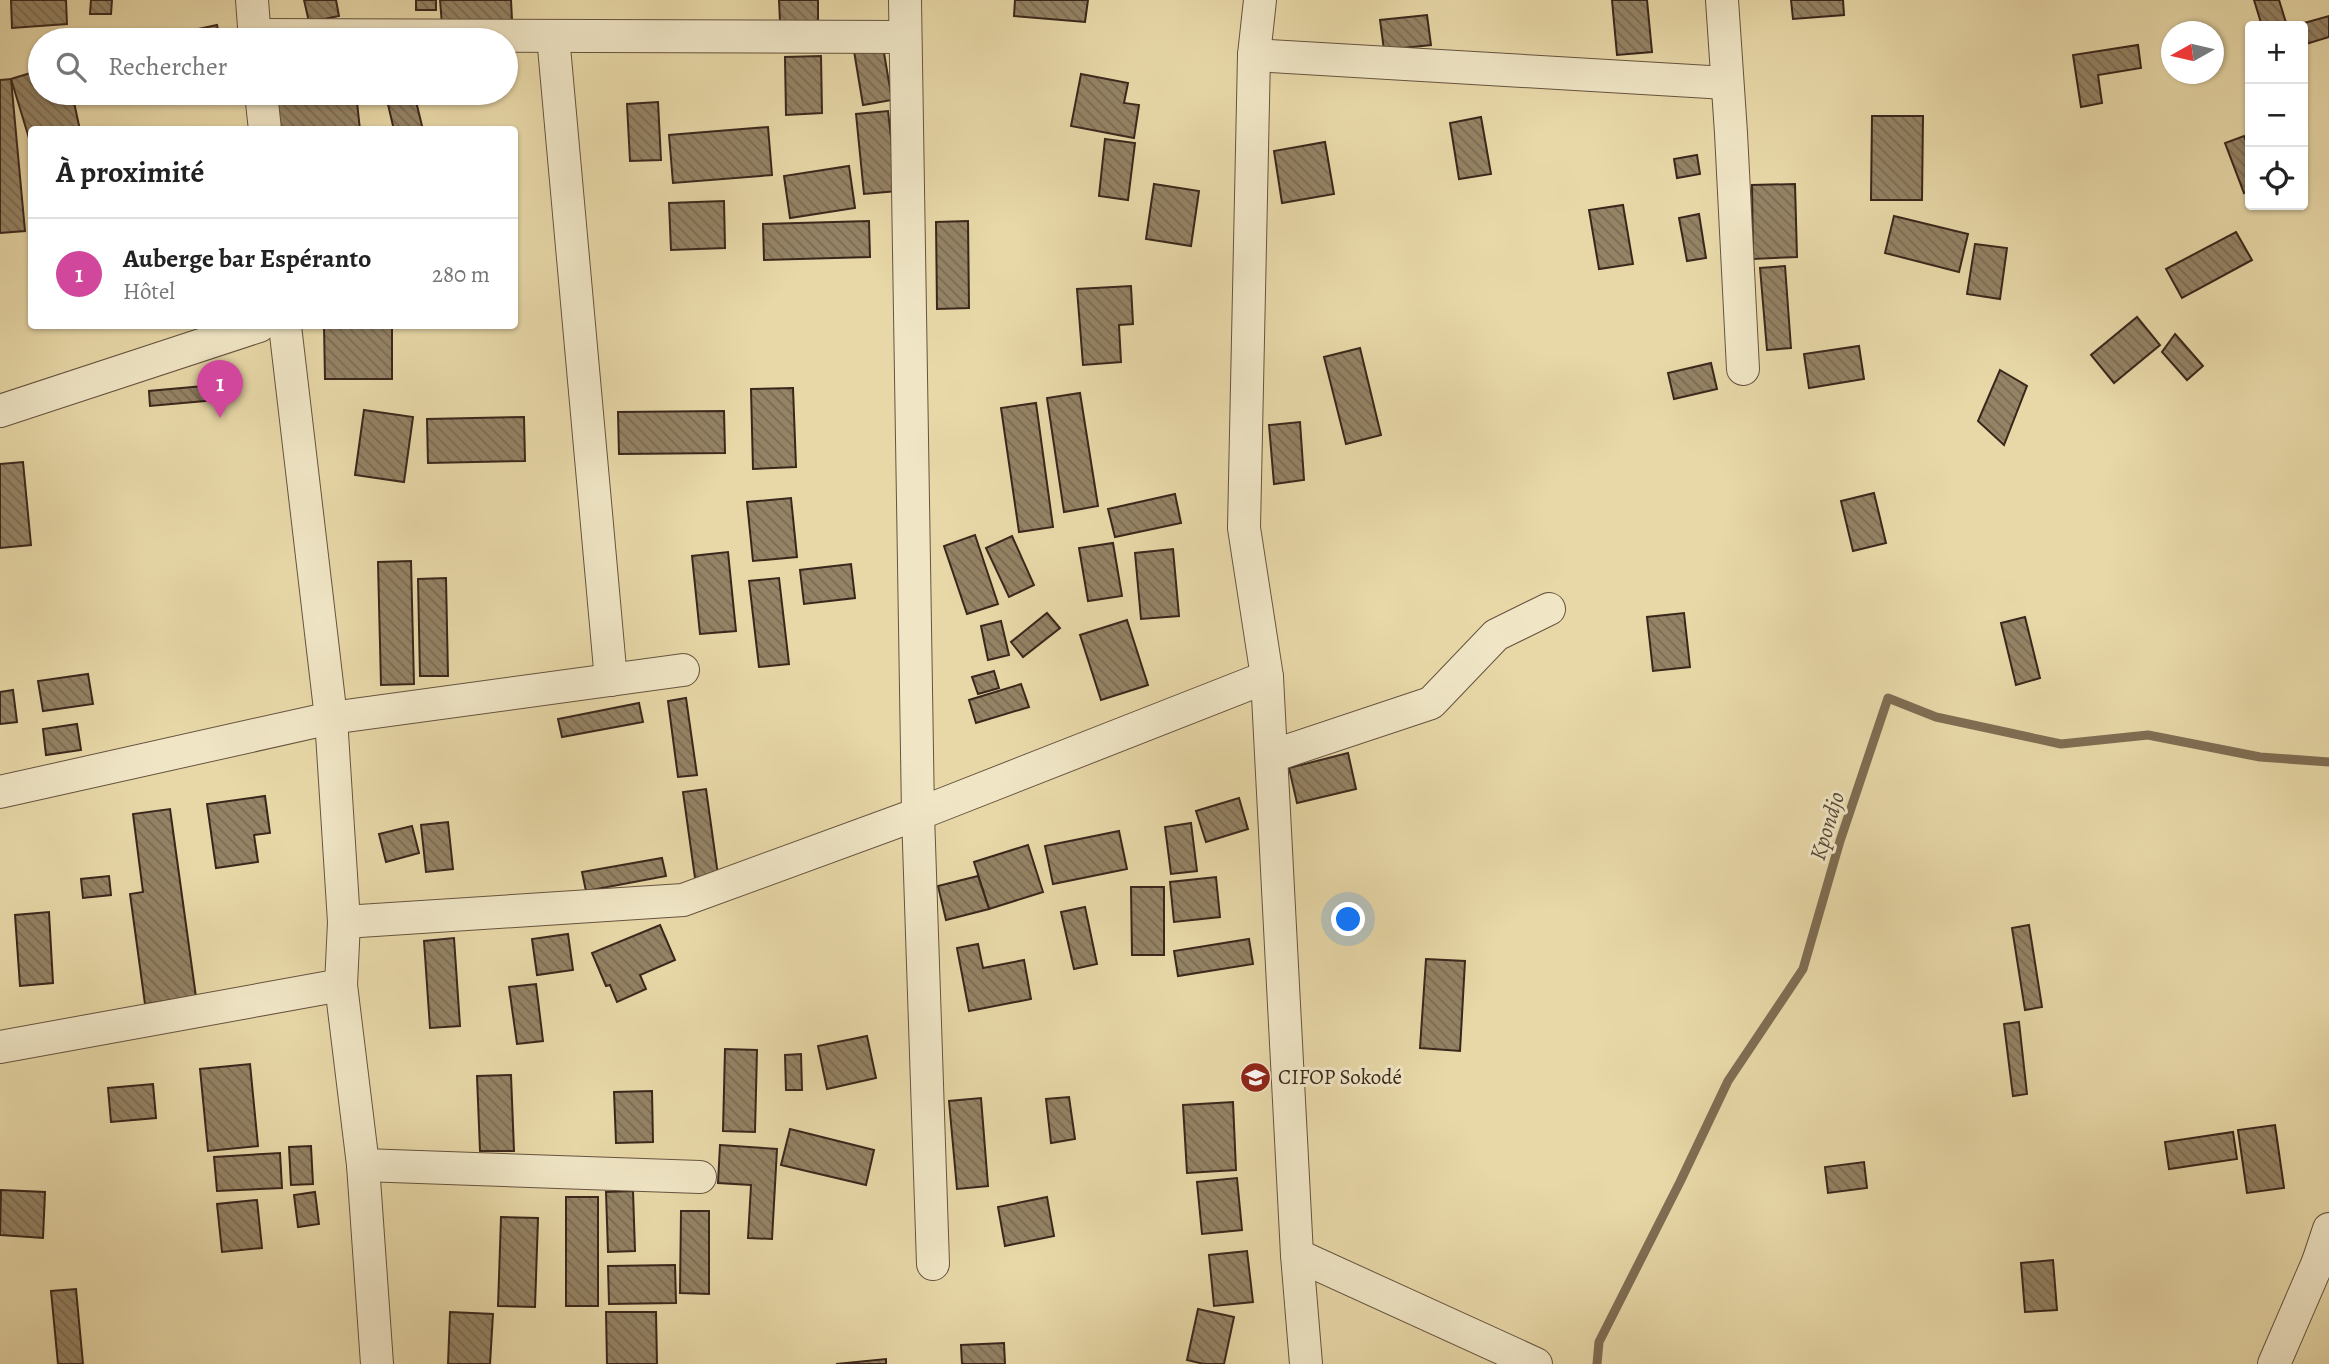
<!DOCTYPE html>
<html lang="fr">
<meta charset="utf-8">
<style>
:root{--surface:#fff;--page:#f2f2f2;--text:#222;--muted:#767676;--line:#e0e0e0;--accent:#7c3aed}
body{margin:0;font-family:Alegreya,serif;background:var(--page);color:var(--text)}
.controls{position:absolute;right:21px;top:21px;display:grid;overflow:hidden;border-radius:7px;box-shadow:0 2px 5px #0004}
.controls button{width:63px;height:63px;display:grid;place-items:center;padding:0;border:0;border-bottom:2px solid var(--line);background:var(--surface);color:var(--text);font:35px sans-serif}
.compass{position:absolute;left:2161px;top:21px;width:63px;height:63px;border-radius:50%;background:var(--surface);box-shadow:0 2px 5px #0004;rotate:262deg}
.you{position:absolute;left:1349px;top:920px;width:24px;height:24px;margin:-18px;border:5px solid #fff;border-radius:50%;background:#1a73e8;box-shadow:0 0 0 10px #1a73e833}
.badge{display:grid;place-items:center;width:46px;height:46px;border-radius:50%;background:var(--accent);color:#fff;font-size:23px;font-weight:700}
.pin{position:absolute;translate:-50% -58px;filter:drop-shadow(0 2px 4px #0008)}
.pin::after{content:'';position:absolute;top:37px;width:24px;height:21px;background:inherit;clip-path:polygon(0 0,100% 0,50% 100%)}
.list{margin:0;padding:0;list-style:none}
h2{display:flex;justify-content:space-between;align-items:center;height:91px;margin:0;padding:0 28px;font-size:30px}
h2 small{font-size:23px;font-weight:400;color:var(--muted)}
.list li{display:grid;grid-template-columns:46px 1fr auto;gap:21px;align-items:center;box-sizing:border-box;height:112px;padding:0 28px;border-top:2px solid var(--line)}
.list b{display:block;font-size:26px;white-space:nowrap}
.list p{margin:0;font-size:23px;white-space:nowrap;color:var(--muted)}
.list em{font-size:23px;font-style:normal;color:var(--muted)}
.icon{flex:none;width:38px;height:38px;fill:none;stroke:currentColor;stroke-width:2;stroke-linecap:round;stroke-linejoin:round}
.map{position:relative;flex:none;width:2329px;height:1364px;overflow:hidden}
.search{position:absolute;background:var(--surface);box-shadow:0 2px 5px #0004;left:28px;top:28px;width:490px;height:77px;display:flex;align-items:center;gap:18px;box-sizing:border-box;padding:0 24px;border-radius:38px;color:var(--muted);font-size:26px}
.panel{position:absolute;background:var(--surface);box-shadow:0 2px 5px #0004;left:28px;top:126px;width:490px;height:203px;border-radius:7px}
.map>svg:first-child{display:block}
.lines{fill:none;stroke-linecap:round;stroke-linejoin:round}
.stream{stroke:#7f6d53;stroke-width:9}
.building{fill:url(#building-back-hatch);stroke:#3a271c;stroke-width:2}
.street-casing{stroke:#66533f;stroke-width:34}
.street{stroke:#f0e6c6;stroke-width:32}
.labels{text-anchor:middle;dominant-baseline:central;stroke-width:6;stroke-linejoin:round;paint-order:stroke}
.poi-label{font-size:21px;fill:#3a271c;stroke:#f0e6c6;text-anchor:start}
.water-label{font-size:23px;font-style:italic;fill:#5c4a38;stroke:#f0e6c6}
</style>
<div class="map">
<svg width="2329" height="1364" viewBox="0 0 2329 1364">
<defs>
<pattern id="building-back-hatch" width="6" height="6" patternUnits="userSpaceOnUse" patternTransform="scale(1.75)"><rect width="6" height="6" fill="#948365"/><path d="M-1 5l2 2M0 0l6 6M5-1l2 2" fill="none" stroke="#7a6b52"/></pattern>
</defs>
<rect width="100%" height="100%" fill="#e8d8a8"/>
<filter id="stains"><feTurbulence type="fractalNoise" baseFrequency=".00286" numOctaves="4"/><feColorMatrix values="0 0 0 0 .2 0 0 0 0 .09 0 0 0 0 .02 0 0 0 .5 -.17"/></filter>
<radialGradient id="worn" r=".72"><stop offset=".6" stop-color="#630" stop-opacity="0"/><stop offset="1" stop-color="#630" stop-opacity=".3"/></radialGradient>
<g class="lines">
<polyline class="stream" points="1597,1364 1599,1342 1680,1182 1728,1081 1803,969 1840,841 1888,698 1936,717 2061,744 2148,735 2260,757 2329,762"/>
</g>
<g class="building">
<polygon points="11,0 66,0 67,24 12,28"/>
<polygon points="91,0 112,0 111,14 90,14"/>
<polygon points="304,0 336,0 339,16 309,22"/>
<rect x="416" y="0" width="20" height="10"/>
<polygon points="440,0 511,0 512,20 442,25"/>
<polygon points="779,0 818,0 818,21 780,22"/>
<polygon points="1015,0 1088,0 1085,22 1014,16"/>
<polygon points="1612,0 1647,0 1652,52 1617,55"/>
<polygon points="1791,0 1843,0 1844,15 1793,19"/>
<polygon points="2254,0 2279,0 2287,26 2262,26"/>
<polygon points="1427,15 1431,45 1384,50 1380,20"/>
<polygon points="2329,16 2329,37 2303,45 2303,26 2297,25"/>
<polygon points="217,25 220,40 147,40"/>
<polygon points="2138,45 2141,68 2098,75 2102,103 2081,107 2073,55"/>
<polygon points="883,47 892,100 863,105 854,51"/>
<polygon points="821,56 822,113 786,115 785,57"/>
<polygon points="40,70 40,93 72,93 80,130 32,130 32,148 11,79"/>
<polygon points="1081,74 1128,83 1124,103 1139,105 1134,138 1071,126"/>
<polygon points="11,79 25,231 0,233 0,80"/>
<polygon points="118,93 155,93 120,100"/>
<polygon points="273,93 356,93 360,130 276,130"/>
<polygon points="402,93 414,93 423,130 394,130 386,96"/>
<polygon points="658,102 661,160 630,161 627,104"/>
<polygon points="888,111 897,191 864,194 856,114"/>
<polygon points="1872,116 1923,116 1922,200 1871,200"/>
<polygon points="1481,117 1491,174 1459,179 1450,123"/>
<polygon points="768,127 772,175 673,183 669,135"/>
<polygon points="2244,136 2250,152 2250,190 2244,193 2225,143"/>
<polygon points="1105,139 1135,143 1128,200 1099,196"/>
<polygon points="1325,142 1334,194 1282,203 1274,151"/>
<polygon points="1697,155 1700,174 1677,178 1674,159"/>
<polygon points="849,166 855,208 790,218 784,176"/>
<polygon points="1154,184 1199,191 1191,246 1146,239"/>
<polygon points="1795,184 1797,257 1753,259 1752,185"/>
<polygon points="724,201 725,248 671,250 669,203"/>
<polygon points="1623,205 1633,264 1599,269 1589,210"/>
<polygon points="1699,214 1706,258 1687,261 1679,218"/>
<polygon points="1894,216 1968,234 1959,272 1885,253"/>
<polygon points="869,221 870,257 764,260 763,224"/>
<polygon points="968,221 969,308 937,309 936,222"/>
<polygon points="2236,232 2252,260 2182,298 2166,269"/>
<polygon points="1975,244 2007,248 2000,299 1967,294"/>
<polygon points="1785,266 1791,348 1767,350 1760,268"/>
<polygon points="1131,286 1133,324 1119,325 1121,362 1083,365 1077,289"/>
<polygon points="2137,317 2160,345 2114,383 2091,355"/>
<polygon points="324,326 392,326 392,379 325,379"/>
<polygon points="2175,334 2203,366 2187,380 2162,352"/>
<polygon points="1859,346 1864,379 1809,388 1804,354"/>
<polygon points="1360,348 1381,435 1346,444 1324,357"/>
<polygon points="1711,363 1717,389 1674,399 1668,373"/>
<polygon points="2000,370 2027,386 2004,445 1978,421"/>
<polygon points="225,384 227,399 150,406 149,391"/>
<polygon points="793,388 796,467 753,469 751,389"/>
<polygon points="1080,393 1098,506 1064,512 1047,398"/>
<polygon points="1036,403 1053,527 1019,532 1001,408"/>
<polygon points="364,410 413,417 404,482 355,475"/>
<polygon points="724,411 725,453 619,454 618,412"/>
<polygon points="524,417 525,461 428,463 427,419"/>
<polygon points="1300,422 1304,480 1274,484 1269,425"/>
<polygon points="23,462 31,545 0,548 0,464"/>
<polygon points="1874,493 1886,543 1853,551 1841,501"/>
<polygon points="1175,494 1181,523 1115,537 1108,509"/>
<polygon points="791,498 797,557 753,561 747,502"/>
<polygon points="975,535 998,604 967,614 944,546"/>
<polygon points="1012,536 1034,585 1009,597 986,548"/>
<polygon points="1113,543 1122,596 1088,601 1079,548"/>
<polygon points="1173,549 1179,616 1141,619 1135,553"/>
<polygon points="728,552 736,631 700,634 692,556"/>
<polygon points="411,561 414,684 381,685 378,562"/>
<polygon points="851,564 855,598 804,604 800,570"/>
<polygon points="446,578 448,676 420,676 418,579"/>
<polygon points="779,578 789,664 759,667 749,581"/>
<polygon points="1047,613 1060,628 1023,657 1011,642"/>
<polygon points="1684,613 1690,667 1653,671 1647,617"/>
<polygon points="2025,617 2040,678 2016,685 2001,623"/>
<polygon points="1127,620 1148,685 1101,700 1080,635"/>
<polygon points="1001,621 1009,655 988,660 981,626"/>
<polygon points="994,671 999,688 978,694 972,677"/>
<polygon points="88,674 93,704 43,711 38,681"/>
<polygon points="1021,684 1029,707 976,723 969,700"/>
<polygon points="13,690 17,722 0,724 0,692"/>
<polygon points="686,698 697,775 678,777 668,701"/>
<polygon points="639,703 643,722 562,737 558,719"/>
<polygon points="77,724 81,750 46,755 43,729"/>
<polygon points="1348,753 1356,789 1297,803 1289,768"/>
<polygon points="706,789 718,875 695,878 683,792"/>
<polygon points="265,796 270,833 254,835 258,862 216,868 207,804"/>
<polygon points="1239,798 1248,829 1206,842 1196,811"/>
<polygon points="170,809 196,997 145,1004 130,894 143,892 133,814"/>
<polygon points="448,822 453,869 426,872 421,825"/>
<polygon points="1191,823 1197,871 1171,874 1165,827"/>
<polygon points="412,826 419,853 386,862 379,834"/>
<polygon points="1119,831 1127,869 1053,884 1045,846"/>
<polygon points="1028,845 1043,892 989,909 974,862"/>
<polygon points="662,858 666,876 586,891 582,872"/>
<polygon points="109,876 111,895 83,898 81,879"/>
<polygon points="978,876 989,909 946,920 938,886"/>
<polygon points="1216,877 1220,917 1174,922 1170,882"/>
<polygon points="1131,887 1164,887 1164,955 1132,955"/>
<polygon points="1085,907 1097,964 1074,969 1061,912"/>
<polygon points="49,912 53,983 20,986 15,915"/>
<polygon points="660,925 675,960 640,975 646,989 617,1002 610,985 606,986 592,953"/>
<polygon points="2029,925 2042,1007 2025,1010 2012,928"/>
<polygon points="568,934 573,970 537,975 532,939"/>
<polygon points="454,938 460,1026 430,1028 424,941"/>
<polygon points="1249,939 1253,964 1178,976 1174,951"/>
<polygon points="978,944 983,968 1024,960 1031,999 969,1011 957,948"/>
<polygon points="1426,959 1465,961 1460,1051 1420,1048"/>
<polygon points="536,984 543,1041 517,1044 509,987"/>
<polygon points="2019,1022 2027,1094 2013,1096 2004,1024"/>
<polygon points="867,1036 876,1078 827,1089 818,1046"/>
<polygon points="725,1049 757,1050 755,1132 723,1131"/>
<polygon points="801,1054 802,1090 786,1090 785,1055"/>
<polygon points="250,1064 258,1146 208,1151 200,1069"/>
<polygon points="511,1075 514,1151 480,1151 477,1076"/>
<polygon points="153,1084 156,1118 111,1122 108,1088"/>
<polygon points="652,1091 653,1142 616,1143 614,1092"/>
<polygon points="1069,1097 1075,1139 1051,1143 1046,1099"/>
<polygon points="981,1098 988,1186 957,1189 949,1101"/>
<polygon points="1233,1102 1236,1170 1187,1173 1183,1105"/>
<polygon points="2275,1125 2284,1188 2247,1193 2238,1130"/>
<polygon points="790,1129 874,1150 866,1185 781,1165"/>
<polygon points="2233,1132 2237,1159 2169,1169 2165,1142"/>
<polygon points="720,1145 777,1149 772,1239 748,1238 751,1185 718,1183"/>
<polygon points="311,1146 313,1184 291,1185 289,1147"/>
<polygon points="280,1153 282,1188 217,1191 214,1157"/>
<polygon points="1864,1162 1867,1188 1828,1193 1825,1167"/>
<polygon points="1237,1178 1242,1230 1202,1234 1197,1182"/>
<polygon points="1,1190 45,1192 43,1238 0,1235"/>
<polygon points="633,1191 635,1251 608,1252 606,1192"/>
<polygon points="315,1192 319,1224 298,1227 294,1195"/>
<rect x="566" y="1197" width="32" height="109"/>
<polygon points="1047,1197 1054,1236 1005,1246 998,1207"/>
<polygon points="257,1200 262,1248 222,1252 217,1204"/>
<polygon points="681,1211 709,1211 709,1294 680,1293"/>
<polygon points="501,1217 538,1218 535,1307 498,1306"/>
<polygon points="1247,1251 1253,1302 1214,1306 1209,1255"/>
<polygon points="2053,1260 2057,1310 2025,1312 2021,1263"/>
<polygon points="675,1265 676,1303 609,1304 608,1266"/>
<polygon points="76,1289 83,1364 58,1364 51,1291"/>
<polygon points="1198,1309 1234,1317 1224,1364 1204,1364 1187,1360"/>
<polygon points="450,1312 493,1314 490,1364 448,1364"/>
<polygon points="606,1312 656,1312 657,1364 607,1364"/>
<polygon points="1004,1343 1005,1364 962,1364 961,1345"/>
<polygon points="886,1359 886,1364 836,1364"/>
</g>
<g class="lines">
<defs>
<g id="street">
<polyline points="252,0 255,40"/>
<polyline points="905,0 918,814 933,1264"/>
<polyline points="1260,0 1254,55 1244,528 1267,677 1297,1255 1306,1364"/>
<polyline points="1722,0 1731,133 1743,369"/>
<polyline points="255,35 905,37"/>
<polyline points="553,36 611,680"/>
<polyline points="1254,55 1726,83"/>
<polyline points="261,93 265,130"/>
<polyline points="285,326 331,718 344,922 341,985 363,1165 377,1364"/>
<polyline points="0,411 259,326"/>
<polyline points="1272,756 1431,703 1496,635 1549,609"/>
<polyline points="0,792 331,718 683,670"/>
<polyline points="344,922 683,900 918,814 1267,677"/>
<polyline points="0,1047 341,985"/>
<polyline points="363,1165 700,1177"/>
<polyline points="1297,1255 1536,1364"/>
<polyline points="2318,1262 2329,1229"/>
<polyline points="2274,1364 2318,1262 2329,1261"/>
</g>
</defs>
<use href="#street" class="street-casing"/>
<use href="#street" class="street"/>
</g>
<defs>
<symbol id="university-disc" viewBox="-11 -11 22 22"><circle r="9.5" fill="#8f2418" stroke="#f0e6c6"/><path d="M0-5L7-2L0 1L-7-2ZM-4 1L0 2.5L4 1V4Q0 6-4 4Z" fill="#fff"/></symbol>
</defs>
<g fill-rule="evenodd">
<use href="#university-disc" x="1238" y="1060" width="35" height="35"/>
</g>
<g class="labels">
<g class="poi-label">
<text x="1278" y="1077">CIFOP Sokodé</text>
</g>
<g class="water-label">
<text transform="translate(1827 826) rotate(-73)">Kpondjo</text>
</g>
</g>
<rect width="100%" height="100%" filter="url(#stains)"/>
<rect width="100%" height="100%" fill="url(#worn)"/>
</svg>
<div class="controls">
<button>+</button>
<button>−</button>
<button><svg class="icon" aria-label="locate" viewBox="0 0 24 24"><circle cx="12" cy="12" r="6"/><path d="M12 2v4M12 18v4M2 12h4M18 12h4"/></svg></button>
</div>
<svg class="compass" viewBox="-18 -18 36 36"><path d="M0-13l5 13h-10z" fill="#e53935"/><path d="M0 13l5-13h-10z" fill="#767676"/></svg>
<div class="you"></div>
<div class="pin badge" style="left:220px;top:418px;background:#d1479c">1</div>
<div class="search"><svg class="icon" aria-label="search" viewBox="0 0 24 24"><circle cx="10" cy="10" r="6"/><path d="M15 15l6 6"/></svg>Rechercher</div>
<section class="panel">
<h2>À proximité<small></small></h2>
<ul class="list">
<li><span class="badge" style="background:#d1479c">1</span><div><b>Auberge bar Espéranto</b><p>Hôtel</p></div><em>280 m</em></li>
</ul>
</section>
</div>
